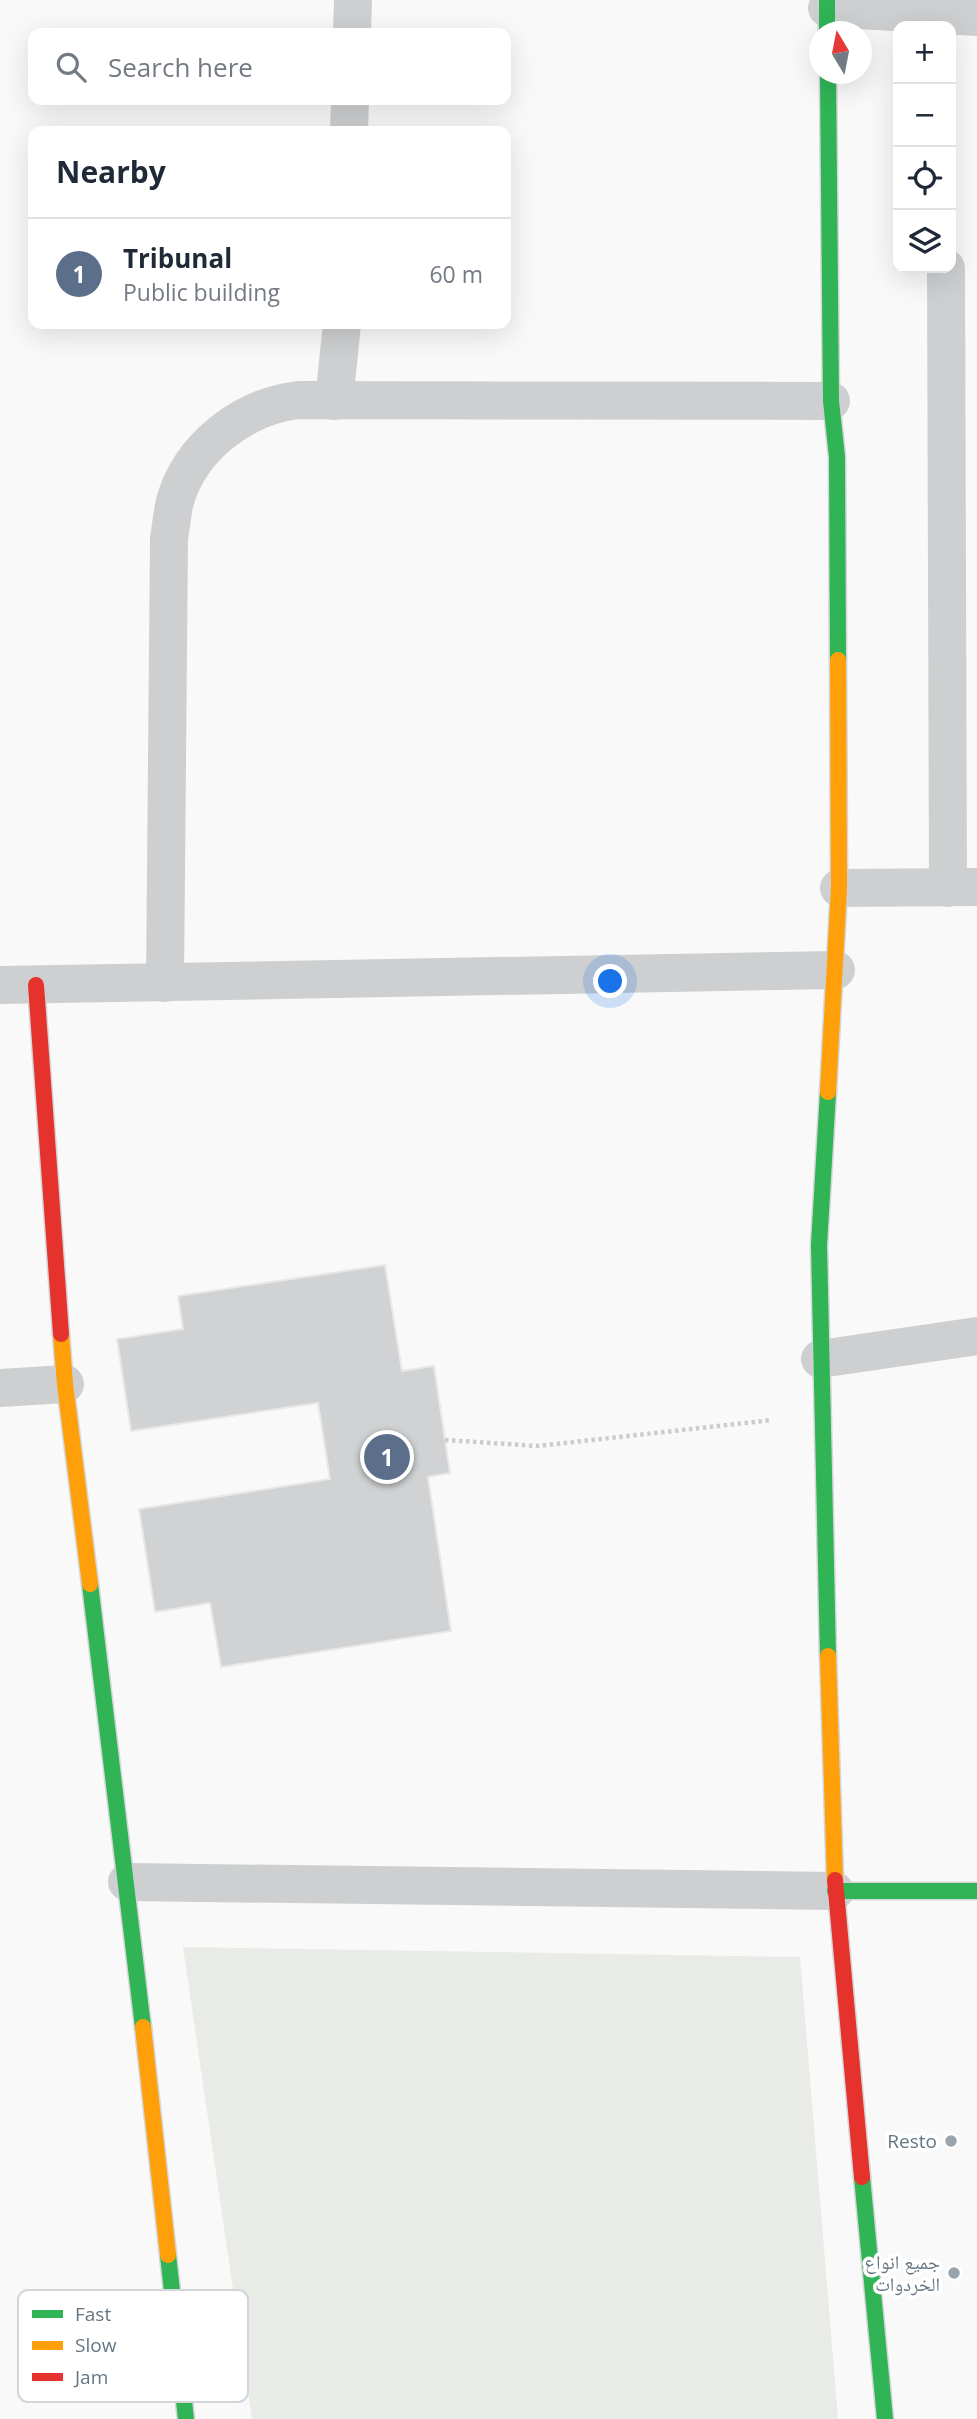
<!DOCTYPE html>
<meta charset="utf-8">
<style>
:root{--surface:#fff;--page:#f2f2f3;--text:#1f2937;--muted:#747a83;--line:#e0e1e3;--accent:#7c3aed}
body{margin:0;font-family:"Open Sans","Noto Naskh Arabic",sans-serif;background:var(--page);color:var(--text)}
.controls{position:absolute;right:21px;top:21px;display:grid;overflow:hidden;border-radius:14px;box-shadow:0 7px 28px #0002}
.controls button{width:63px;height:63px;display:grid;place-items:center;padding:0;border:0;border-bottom:2px solid var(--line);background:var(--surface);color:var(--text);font:35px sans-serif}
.compass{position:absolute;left:809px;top:21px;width:63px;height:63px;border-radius:50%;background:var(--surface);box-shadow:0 7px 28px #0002;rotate:350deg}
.you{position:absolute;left:611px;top:982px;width:24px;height:24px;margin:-18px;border:5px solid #fff;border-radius:50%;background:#1a73e8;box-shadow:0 0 0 10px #1a73e833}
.badge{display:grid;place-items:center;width:46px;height:46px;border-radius:50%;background:var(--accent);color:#fff;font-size:23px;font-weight:700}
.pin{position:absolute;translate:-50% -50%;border:4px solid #fff;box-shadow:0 2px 7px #0006}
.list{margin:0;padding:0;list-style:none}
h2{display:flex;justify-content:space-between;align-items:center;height:91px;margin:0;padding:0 28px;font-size:30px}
h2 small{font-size:23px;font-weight:400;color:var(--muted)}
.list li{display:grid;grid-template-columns:46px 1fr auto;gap:21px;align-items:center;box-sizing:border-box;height:112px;padding:0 28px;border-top:2px solid var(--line)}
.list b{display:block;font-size:26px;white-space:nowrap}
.list p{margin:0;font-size:23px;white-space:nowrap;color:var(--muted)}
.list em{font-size:23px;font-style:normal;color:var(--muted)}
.icon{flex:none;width:38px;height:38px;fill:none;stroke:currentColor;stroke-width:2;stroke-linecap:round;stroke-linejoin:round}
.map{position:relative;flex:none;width:977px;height:2419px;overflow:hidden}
.search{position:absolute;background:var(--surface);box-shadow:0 7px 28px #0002;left:28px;top:28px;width:483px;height:77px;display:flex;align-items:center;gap:18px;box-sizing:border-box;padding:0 24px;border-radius:14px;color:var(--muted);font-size:26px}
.panel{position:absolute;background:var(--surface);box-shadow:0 7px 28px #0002;left:28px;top:126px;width:483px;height:203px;border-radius:14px}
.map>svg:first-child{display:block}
.green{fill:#e8ebe6}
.building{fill:#d0d2d3;stroke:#e8e8e8;stroke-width:2}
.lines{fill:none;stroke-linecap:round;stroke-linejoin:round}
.fast-casing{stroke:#d5d6d7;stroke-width:19}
.slow-casing{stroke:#d5d6d7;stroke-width:19}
.jam-casing{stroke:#d5d6d7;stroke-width:19}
.path{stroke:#cbcccd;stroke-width:4.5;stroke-dasharray:3.5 3.5;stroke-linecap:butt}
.street{stroke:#cecfd0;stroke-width:38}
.fast{stroke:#30b455;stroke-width:16}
.slow{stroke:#ff9f0a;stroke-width:16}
.jam{stroke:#e5322d;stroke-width:16}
.poi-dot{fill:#99a4ac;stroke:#fff;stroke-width:2.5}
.labels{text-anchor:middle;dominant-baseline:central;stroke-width:7;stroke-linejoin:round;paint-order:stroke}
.poi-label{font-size:19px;fill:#657683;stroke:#fff;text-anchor:end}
.key{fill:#fff;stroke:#d1d6da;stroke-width:2}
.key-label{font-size:19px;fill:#657683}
</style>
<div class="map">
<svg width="977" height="2419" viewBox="0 0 977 2419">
<rect width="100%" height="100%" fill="#f9f9f9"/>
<polygon class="green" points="183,1947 800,1957 838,2419 252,2419"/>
<polygon class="building" points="385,1265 402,1371 434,1366 450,1473 428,1477 451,1631 221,1667 210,1603 155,1612 139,1509 330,1479 318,1403 131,1431 117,1339 183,1329 178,1296"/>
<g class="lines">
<defs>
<g id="fast">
<polyline points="827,0 827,32"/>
<polyline points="828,74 831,401 837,457 838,660"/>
<polyline points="828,1092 819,1245 828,1656"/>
<polyline points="90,1584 143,2027"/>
<polyline points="835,1891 977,1891"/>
<polyline points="862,2177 885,2419"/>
<polyline points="168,2255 186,2419"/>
</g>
<g id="slow">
<polyline points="828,1092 839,888 838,660"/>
<polyline points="61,1334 65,1384 90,1584"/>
<polyline points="828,1656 835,1880"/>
<polyline points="143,2027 168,2255"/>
</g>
<g id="jam">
<polyline points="36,985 61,1334"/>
<polyline points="835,1880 862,2177"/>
</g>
</defs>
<use href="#fast" class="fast-casing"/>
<use href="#slow" class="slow-casing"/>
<use href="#jam" class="jam-casing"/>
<polyline class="path" points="445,1440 538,1446 772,1420"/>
<g class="street">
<polyline points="827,8 977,17"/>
<polyline points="352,33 353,0"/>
<polyline points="349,131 350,100"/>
<polyline points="946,268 948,888"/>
<polyline points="334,401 342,324"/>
<polyline points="839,888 977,887"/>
<path d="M165 983 169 539C171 527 172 513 175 501 191 446 243 407 298 400L831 401"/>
<polyline points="0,985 836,970"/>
<polyline points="820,1359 977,1336"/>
<polyline points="0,1388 65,1384"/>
<polyline points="127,1882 835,1891"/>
</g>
<use href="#fast" class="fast"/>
<use href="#slow" class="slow"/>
<use href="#jam" class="jam"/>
</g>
<g class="poi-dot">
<circle cx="951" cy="2141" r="7"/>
<circle cx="954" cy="2273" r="7"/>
</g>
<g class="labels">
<g class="poi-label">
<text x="937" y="2141">Resto</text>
<text x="940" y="2262">جميع انواع<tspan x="940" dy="22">الخردوات</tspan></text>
</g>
</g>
<rect x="18" y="2290" width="230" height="112" rx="10" class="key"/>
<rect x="32" y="2310" width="31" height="8" fill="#30b455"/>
<rect x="32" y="2341" width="31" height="9" fill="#ff9f0a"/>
<rect x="32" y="2373" width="31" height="8" fill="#e5322d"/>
<g class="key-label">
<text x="75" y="2321">Fast</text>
<text x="75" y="2352">Slow</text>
<text x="75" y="2384">Jam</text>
</g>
</svg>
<div class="controls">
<button>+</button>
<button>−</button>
<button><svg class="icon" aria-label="locate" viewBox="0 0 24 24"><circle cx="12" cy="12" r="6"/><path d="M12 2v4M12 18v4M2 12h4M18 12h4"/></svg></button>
<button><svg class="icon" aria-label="layers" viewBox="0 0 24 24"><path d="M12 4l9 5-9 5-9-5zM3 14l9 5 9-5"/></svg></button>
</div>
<svg class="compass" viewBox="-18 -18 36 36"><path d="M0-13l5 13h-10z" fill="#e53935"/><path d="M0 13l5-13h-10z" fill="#747a83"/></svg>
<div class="you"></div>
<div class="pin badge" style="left:387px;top:1457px;background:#5c6f8a">1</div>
<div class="search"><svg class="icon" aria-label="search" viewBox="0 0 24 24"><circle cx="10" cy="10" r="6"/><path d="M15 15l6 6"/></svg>Search here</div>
<section class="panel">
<h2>Nearby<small></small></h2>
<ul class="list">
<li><span class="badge" style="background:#5c6f8a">1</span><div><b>Tribunal</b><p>Public building</p></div><em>60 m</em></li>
</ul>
</section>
</div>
